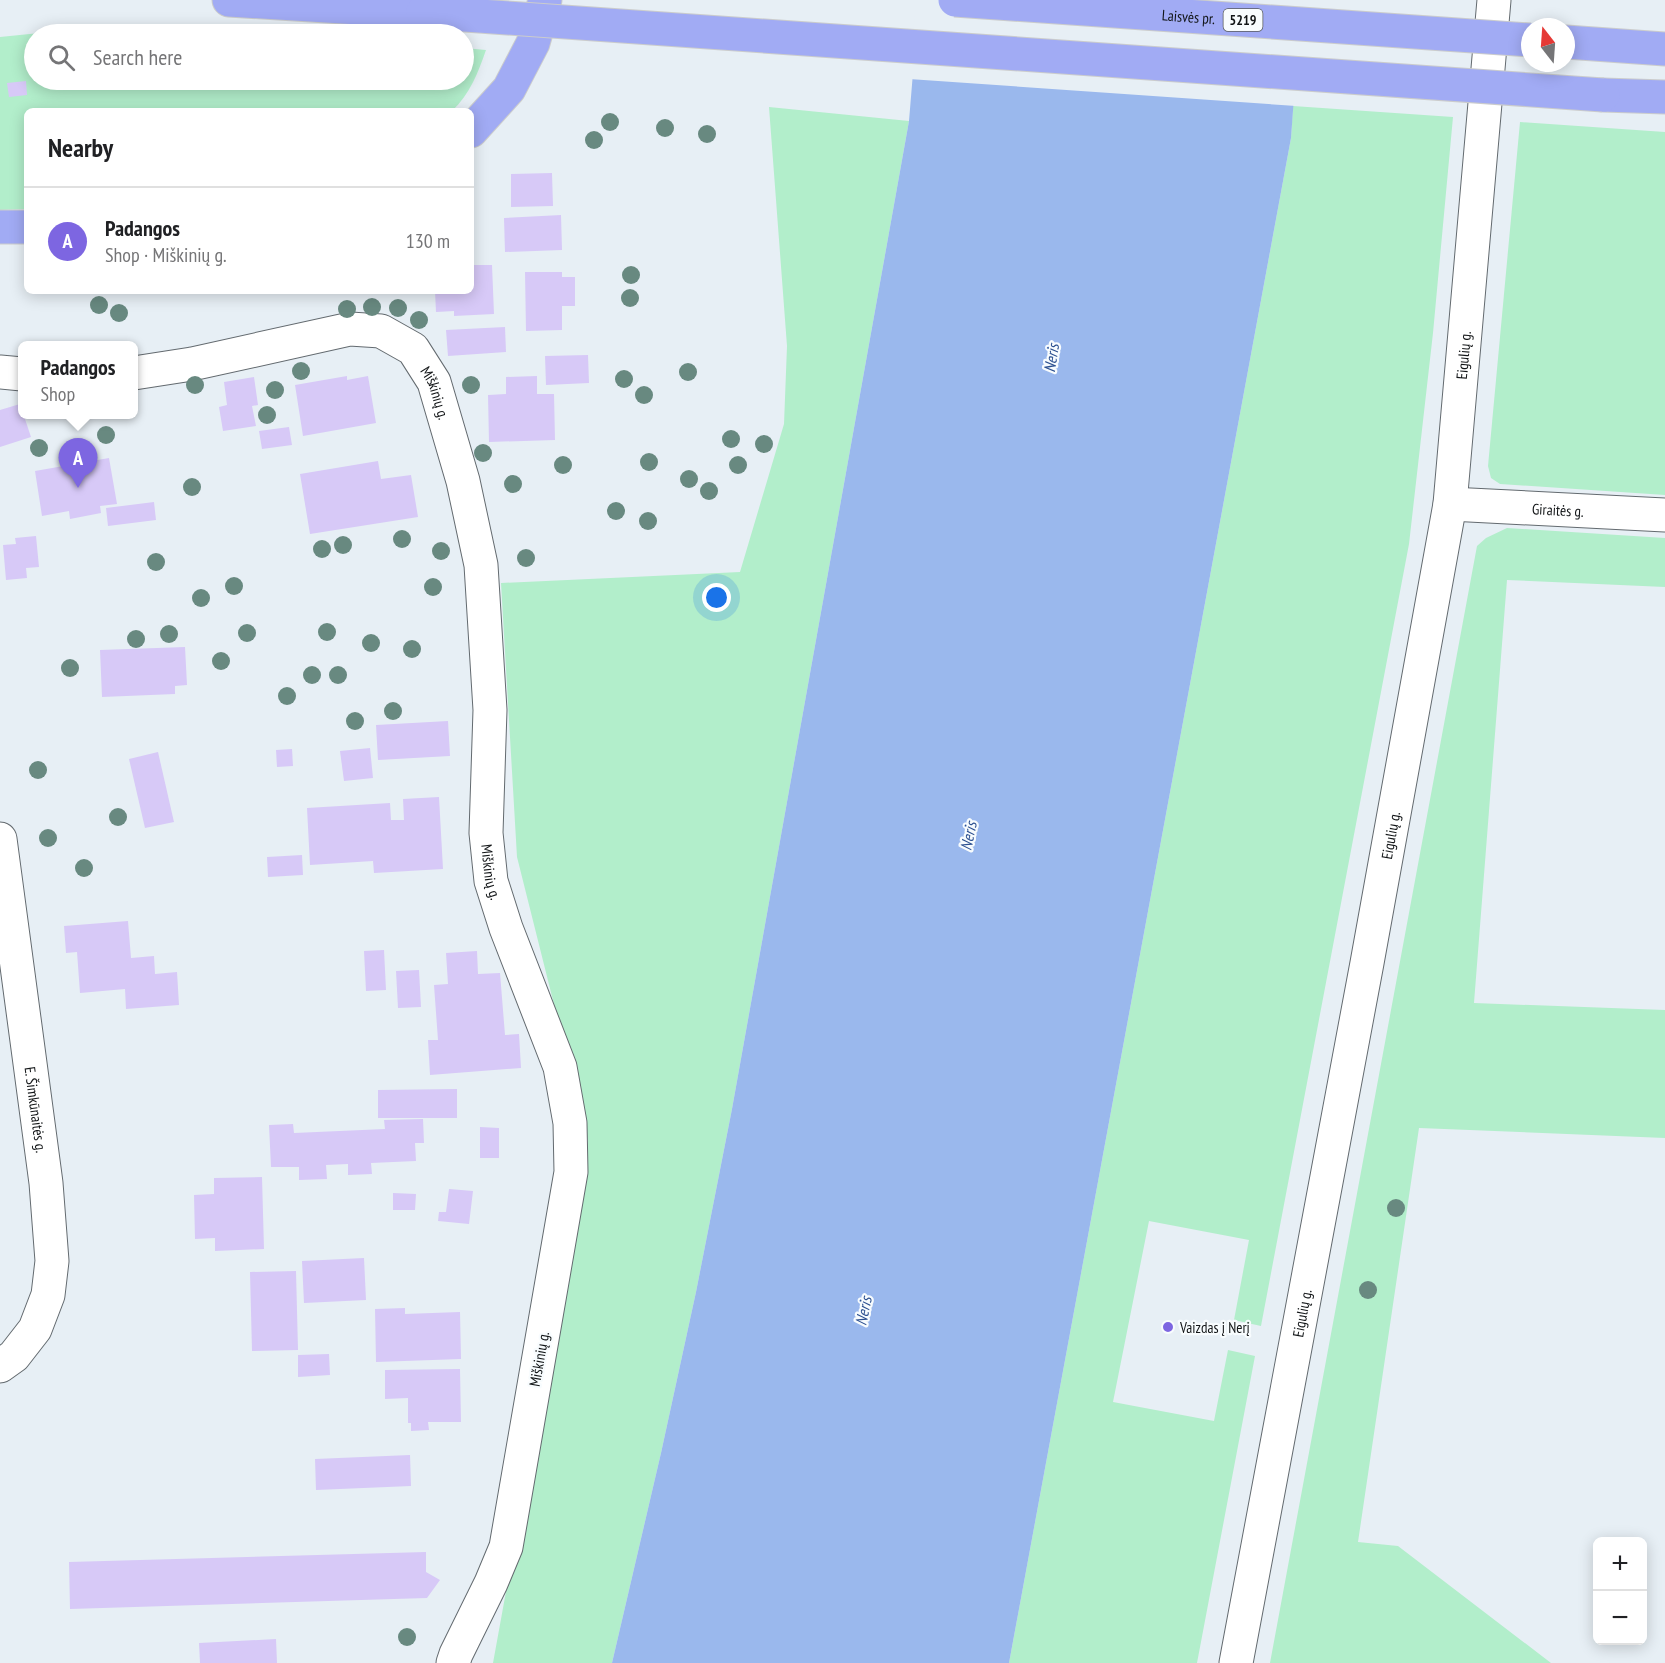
<!DOCTYPE html>
<meta charset="utf-8">
<style>
:root{--surface:#fff;--page:#f6f6f6;--text:#202124;--muted:#757577;--line:#e0e0e0;--accent:#7d66e1}
body{margin:0;font-family:"PT Sans Narrow",sans-serif;background:var(--page);color:var(--text)}
.controls{position:absolute;right:18px;bottom:18px;display:grid;overflow:hidden;border-radius:9px;box-shadow:0 3px 15px #0003}
.controls button{width:54px;height:54px;display:grid;place-items:center;padding:0;border:0;border-bottom:2px solid var(--line);background:var(--surface);color:var(--text);font:30px sans-serif}
.compass{position:absolute;left:1521px;top:18px;width:54px;height:54px;border-radius:50%;background:var(--surface);box-shadow:0 3px 15px #0003;rotate:343deg}
.you{position:absolute;left:717px;top:598px;width:21px;height:21px;margin:-15px;border:4px solid #fff;border-radius:50%;background:#1a73e8;box-shadow:0 0 0 9px #1a73e833}
.badge{display:grid;place-items:center;width:39px;height:39px;border-radius:50%;background:var(--accent);color:#fff;font-size:20px;font-weight:700}
.pin{position:absolute;translate:-50% -50px;filter:drop-shadow(0 2px 3px #0008)}
.pin::after{content:'';position:absolute;top:32px;width:21px;height:18px;background:inherit;clip-path:polygon(0 0,100% 0,50% 100%)}
.popup{position:absolute;left:18px;top:341px;width:120px;height:78px;box-sizing:border-box;display:grid;place-content:center;border-radius:9px;background:var(--surface);filter:drop-shadow(0 2px 4px #0005);font-size:20px;white-space:nowrap;color:var(--muted)}
.popup b{font-size:22px;color:var(--text)}
.popup::after{content:'';position:absolute;left:50%;top:100%;margin-left:-12px;border:12px solid transparent;border-top-color:var(--surface)}
.list{margin:0;padding:0;list-style:none}
h2{display:flex;justify-content:space-between;align-items:center;height:78px;margin:0;padding:0 24px;font-size:26px}
h2 small{font-size:20px;font-weight:400;color:var(--muted)}
.list li{display:grid;grid-template-columns:39px 1fr auto;gap:18px;align-items:center;box-sizing:border-box;height:108px;padding:0 24px;border-top:2px solid var(--line)}
.list b{display:block;font-size:22px;white-space:nowrap}
.list p{margin:0;font-size:20px;white-space:nowrap;color:var(--muted)}
.list em{font-size:20px;font-style:normal;color:var(--muted)}
.icon{flex:none;width:33px;height:33px;fill:none;stroke:currentColor;stroke-width:2;stroke-linecap:round;stroke-linejoin:round}
.map{position:relative;flex:none;width:1665px;height:1663px;overflow:hidden}
.search{position:absolute;background:var(--surface);box-shadow:0 3px 15px #0003;left:24px;top:24px;width:450px;height:66px;display:flex;align-items:center;gap:15px;box-sizing:border-box;padding:0 21px;border-radius:33px;color:var(--muted);font-size:22px}
.panel{position:absolute;background:var(--surface);box-shadow:0 3px 15px #0003;left:24px;top:108px;width:450px;height:186px;border-radius:9px}
.map>svg:first-child{display:block}
.green{fill:#b2eecb}
.water{fill:#9ab8ed}
.pier{fill:#e7eff5}
.building{fill:#d7c9f7}
.lines{fill:none;stroke-linecap:round;stroke-linejoin:round}
.minor-casing{stroke:#636a6f;stroke-width:35}
.highway-casing{stroke:#cbcccc;stroke-width:35}
.minor{stroke:#fff;stroke-width:33}
.highway{stroke:#a1abf4;stroke-width:33}
.highway-bridge-casing{stroke:#cbcccc;stroke-width:35;stroke-linecap:butt}
.highway-bridge{stroke:#a1abf4;stroke-width:33}
.tree{fill:#688980}
.poi-dot{fill:#7d66e1;stroke:#f8fcfe;stroke-width:2}
.labels{text-anchor:middle;dominant-baseline:central;stroke-width:4.5;stroke-linejoin:round;paint-order:stroke}
.shield{fill:#f8fcfe;stroke:#575a5c;stroke-width:1.5}
.shield-label{font-size:14px;font-weight:bold;fill:#121517}
.street-label{font-size:15px;fill:#121517;stroke:#f8fcfe}
.poi-label{font-size:15px;fill:#121517;stroke:#f8fcfe;text-anchor:start}
.water-label{font-size:16px;font-style:italic;fill:#2c5090;stroke:#f8fcfe}
</style>
<div class="map">
<svg width="1665" height="1663" viewBox="0 0 1665 1663">
<rect width="100%" height="100%" fill="#e7eff5"/>
<g class="green">
<path d="M185 27 256 34H34V80H464V48L486 50C478 73 470 94 452 111H27V209L0 210V37L79 29Z"/>
<polygon points="1293,106 1453,117 1433,333 1409,544 1261,1326 1234,1320 1249,1240 1149,1221 1113,1402 1214,1421 1228,1350 1255,1356 1197,1663 1009,1663 1291,138"/>
<polygon points="769,107 909,121 732,1109 696,1292 661,1453 612,1663 493,1663 588,1140 517,857 501,583 740,572 784,424 787,346"/>
<polygon points="1520,122 1665,132 1665,495 1500,484 1491,478 1488,466"/>
<polygon points="1507,528 1665,538 1665,587 1507,580 1474,1003 1665,1010 1665,1138 1419,1128 1358,1542 1398,1546 1551,1663 1270,1663 1477,546 1486,538"/>
</g>
<polygon class="water" points="919,0 1301,0 1291,138 1009,1663 612,1663 661,1453 696,1292 732,1109 909,121"/>
<polygon class="pier" points="916,0 1303,0 1296,106 909,79"/>
<g class="building">
<polygon points="26,81 27,95 9,97 7,83"/>
<polygon points="552,173 553,206 511,207 511,174"/>
<polygon points="561,215 562,250 505,252 504,218"/>
<polygon points="471,265 492,265 494,314 454,316 454,311 436,312 435,291 471,291"/>
<polygon points="525,272 562,272 562,277 575,277 575,306 562,306 562,330 526,331"/>
<polygon points="505,327 506,352 448,356 446,330"/>
<polygon points="588,355 589,383 546,385 545,356"/>
<polygon points="347,376 347,380 368,376 376,423 303,436 295,385"/>
<polygon points="537,376 537,394 554,394 555,440 489,442 488,395 506,394 506,377"/>
<polygon points="254,377 258,405 252,406 256,426 223,431 219,407 227,405 224,382"/>
<polygon points="20,404 31,437 0,447 0,410"/>
<polygon points="289,427 292,445 262,449 259,431"/>
<polygon points="109,458 117,504 100,506 101,513 70,519 69,511 42,516 35,471"/>
<polygon points="378,461 381,479 411,475 418,517 310,534 300,474"/>
<polygon points="154,502 156,520 108,526 106,508"/>
<polygon points="36,536 39,567 26,568 27,578 6,580 3,545 16,544 15,538"/>
<polygon points="185,647 187,685 175,686 175,694 102,697 100,650"/>
<polygon points="448,721 450,756 378,760 376,725"/>
<polygon points="370,748 373,778 344,781 340,751"/>
<polygon points="292,749 293,766 277,767 276,750"/>
<polygon points="158,752 174,822 145,828 129,759"/>
<polygon points="439,797 443,869 374,873 373,861 310,865 307,808 390,803 391,820 404,820 403,799"/>
<polygon points="302,855 303,875 268,877 267,857"/>
<polygon points="128,921 131,958 154,956 155,974 177,972 179,1005 126,1009 125,989 80,993 77,952 66,953 64,926"/>
<polygon points="384,950 386,990 366,991 364,951"/>
<polygon points="477,951 478,974 500,973 505,1035 519,1034 521,1068 430,1075 428,1040 438,1040 434,985 448,984 446,953"/>
<polygon points="419,970 421,1007 398,1008 396,971"/>
<polygon points="457,1089 457,1118 378,1118 378,1090"/>
<polygon points="423,1119 424,1143 415,1143 416,1161 371,1163 372,1174 348,1175 348,1164 326,1165 327,1179 299,1180 299,1167 271,1167 269,1125 293,1124 294,1133 385,1129 384,1120"/>
<polygon points="480,1127 499,1128 499,1158 480,1158"/>
<polygon points="262,1177 264,1249 215,1251 215,1238 195,1239 194,1195 214,1194 214,1178"/>
<polygon points="449,1189 473,1191 469,1224 438,1221 439,1212 446,1212"/>
<polygon points="393,1193 416,1194 415,1210 393,1210"/>
<polygon points="364,1258 366,1300 304,1303 302,1261"/>
<polygon points="296,1271 298,1350 252,1351 250,1272"/>
<polygon points="405,1308 405,1314 460,1312 461,1359 376,1362 375,1309"/>
<polygon points="329,1354 330,1375 298,1377 298,1355"/>
<polygon points="460,1369 461,1422 428,1422 429,1430 411,1431 411,1423 408,1423 408,1398 385,1399 385,1370"/>
<polygon points="410,1455 411,1486 316,1490 315,1459"/>
<polygon points="426,1552 426,1572 440,1580 427,1598 70,1609 69,1562"/>
<polygon points="276,1639 277,1663 200,1663 199,1643"/>
</g>
<g class="lines">
<defs>
<g id="minor">
<polyline points="0,372 22,374"/>
<path id="s1" d="M134 373 192 364 350 329 381 331 413 349 434 382 463 481 481 565 490 710 486 833 491 881 506 928 560 1067 570 1123 571 1172 506 1547 491 1583 456 1654 453 1663"/>
<path id="s2" d="M1450 504 1665 515"/>
<path id="s3" d="M0 839 46 1183 52 1261 48 1295 35 1329 14 1356 0 1366"/>
<path id="s4" d="M1236 1663 1367 963 1450 504 1494 0"/>
</g>
<g id="highway">
<polyline points="229,0 423,12"/>
<polyline points="1566,42 1665,49"/>
<polyline points="1603,95 1665,97"/>
<polyline points="471,131 509,89 533,43 545,0"/>
<polyline points="0,227 27,227"/>
</g>
</defs>
<use href="#minor" class="minor-casing"/>
<use href="#highway" class="highway-casing"/>
<use href="#minor" class="minor"/>
<use href="#highway" class="highway"/>
<defs>
<g id="highway-bridge">
<path id="s5" d="M955 0 1530 40"/>
<polyline points="423,12 1603,95"/>
</g>
</defs>
<use href="#highway-bridge" class="highway-bridge-casing"/>
<use href="#highway-bridge" class="highway-bridge"/>
</g>
<g class="tree">
<circle cx="610" cy="122" r="9"/>
<circle cx="665" cy="128" r="9"/>
<circle cx="707" cy="134" r="9"/>
<circle cx="594" cy="140" r="9"/>
<circle cx="631" cy="275" r="9"/>
<circle cx="630" cy="298" r="9"/>
<circle cx="99" cy="305" r="9"/>
<circle cx="372" cy="307" r="9"/>
<circle cx="398" cy="308" r="9"/>
<circle cx="347" cy="309" r="9"/>
<circle cx="119" cy="313" r="9"/>
<circle cx="419" cy="320" r="9"/>
<circle cx="301" cy="371" r="9"/>
<circle cx="688" cy="372" r="9"/>
<circle cx="624" cy="379" r="9"/>
<circle cx="195" cy="385" r="9"/>
<circle cx="471" cy="385" r="9"/>
<circle cx="275" cy="390" r="9"/>
<circle cx="644" cy="395" r="9"/>
<circle cx="267" cy="415" r="9"/>
<circle cx="106" cy="435" r="9"/>
<circle cx="731" cy="439" r="9"/>
<circle cx="764" cy="444" r="9"/>
<circle cx="39" cy="448" r="9"/>
<circle cx="483" cy="453" r="9"/>
<circle cx="649" cy="462" r="9"/>
<circle cx="563" cy="465" r="9"/>
<circle cx="738" cy="465" r="9"/>
<circle cx="689" cy="479" r="9"/>
<circle cx="513" cy="484" r="9"/>
<circle cx="192" cy="487" r="9"/>
<circle cx="709" cy="491" r="9"/>
<circle cx="616" cy="511" r="9"/>
<circle cx="648" cy="521" r="9"/>
<circle cx="402" cy="539" r="9"/>
<circle cx="343" cy="545" r="9"/>
<circle cx="322" cy="549" r="9"/>
<circle cx="441" cy="551" r="9"/>
<circle cx="526" cy="558" r="9"/>
<circle cx="156" cy="562" r="9"/>
<circle cx="234" cy="586" r="9"/>
<circle cx="433" cy="587" r="9"/>
<circle cx="201" cy="598" r="9"/>
<circle cx="327" cy="632" r="9"/>
<circle cx="247" cy="633" r="9"/>
<circle cx="169" cy="634" r="9"/>
<circle cx="136" cy="639" r="9"/>
<circle cx="371" cy="643" r="9"/>
<circle cx="412" cy="649" r="9"/>
<circle cx="221" cy="661" r="9"/>
<circle cx="70" cy="668" r="9"/>
<circle cx="312" cy="675" r="9"/>
<circle cx="338" cy="675" r="9"/>
<circle cx="287" cy="696" r="9"/>
<circle cx="393" cy="711" r="9"/>
<circle cx="355" cy="721" r="9"/>
<circle cx="38" cy="770" r="9"/>
<circle cx="118" cy="817" r="9"/>
<circle cx="48" cy="838" r="9"/>
<circle cx="84" cy="868" r="9"/>
<circle cx="1396" cy="1208" r="9"/>
<circle cx="1368" cy="1290" r="9"/>
<circle cx="407" cy="1637" r="9"/>
</g>
<circle class="poi-dot" cx="1168" cy="1327" r="6"/>
<g class="labels">
<rect class="shield" x="1223.5" y="9" width="39" height="22" rx="4.5"/>
<g class="shield-label">
<text x="1243" y="20">5219</text>
</g>
<g class="street-label">
<text stroke="none"><textPath href="#s5" startOffset="234">Laisvės pr.</textPath></text>
<text stroke="none"><textPath href="#s4" startOffset="1328">Eigulių g.</textPath></text>
<text stroke="none"><textPath href="#s1" startOffset="338">Miškinių g.</textPath></text>
<text stroke="none"><textPath href="#s2" startOffset="108">Giraitės g.</textPath></text>
<text stroke="none"><textPath href="#s4" startOffset="842">Eigulių g.</textPath></text>
<text stroke="none"><textPath href="#s1" startOffset="824">Miškinių g.</textPath></text>
<text stroke="none"><textPath href="#s3" startOffset="273">E. Šimkūnaitės g.</textPath></text>
<text stroke="none"><textPath href="#s4" startOffset="356">Eigulių g.</textPath></text>
<text transform="translate(539 1359) rotate(-80)">Miškinių g.</text>
</g>
<g class="poi-label">
<text x="1180" y="1327">Vaizdas į Nerį</text>
</g>
<g class="water-label">
<text transform="translate(1051 358) rotate(-81)">Neris</text>
<text transform="translate(968 836) rotate(-78)">Neris</text>
<text transform="translate(863 1311) rotate(-78)">Neris</text>
</g>
</g>
</svg>
<div class="controls">
<button>+</button>
<button>−</button>
</div>
<svg class="compass" viewBox="-18 -18 36 36"><path d="M0-13l5 13h-10z" fill="#e53935"/><path d="M0 13l5-13h-10z" fill="#757577"/></svg>
<div class="you"></div>
<div class="pin badge" style="left:78px;top:488px">A</div>
<div class="popup"><b>Padangos</b>Shop</div>
<div class="search"><svg class="icon" aria-label="search" viewBox="0 0 24 24"><circle cx="10" cy="10" r="6"/><path d="M15 15l6 6"/></svg>Search here</div>
<section class="panel">
<h2>Nearby<small></small></h2>
<ul class="list">
<li><span class="badge">A</span><div><b>Padangos</b><p>Shop · Miškinių g.</p></div><em>130 m</em></li>
</ul>
</section>
</div>
